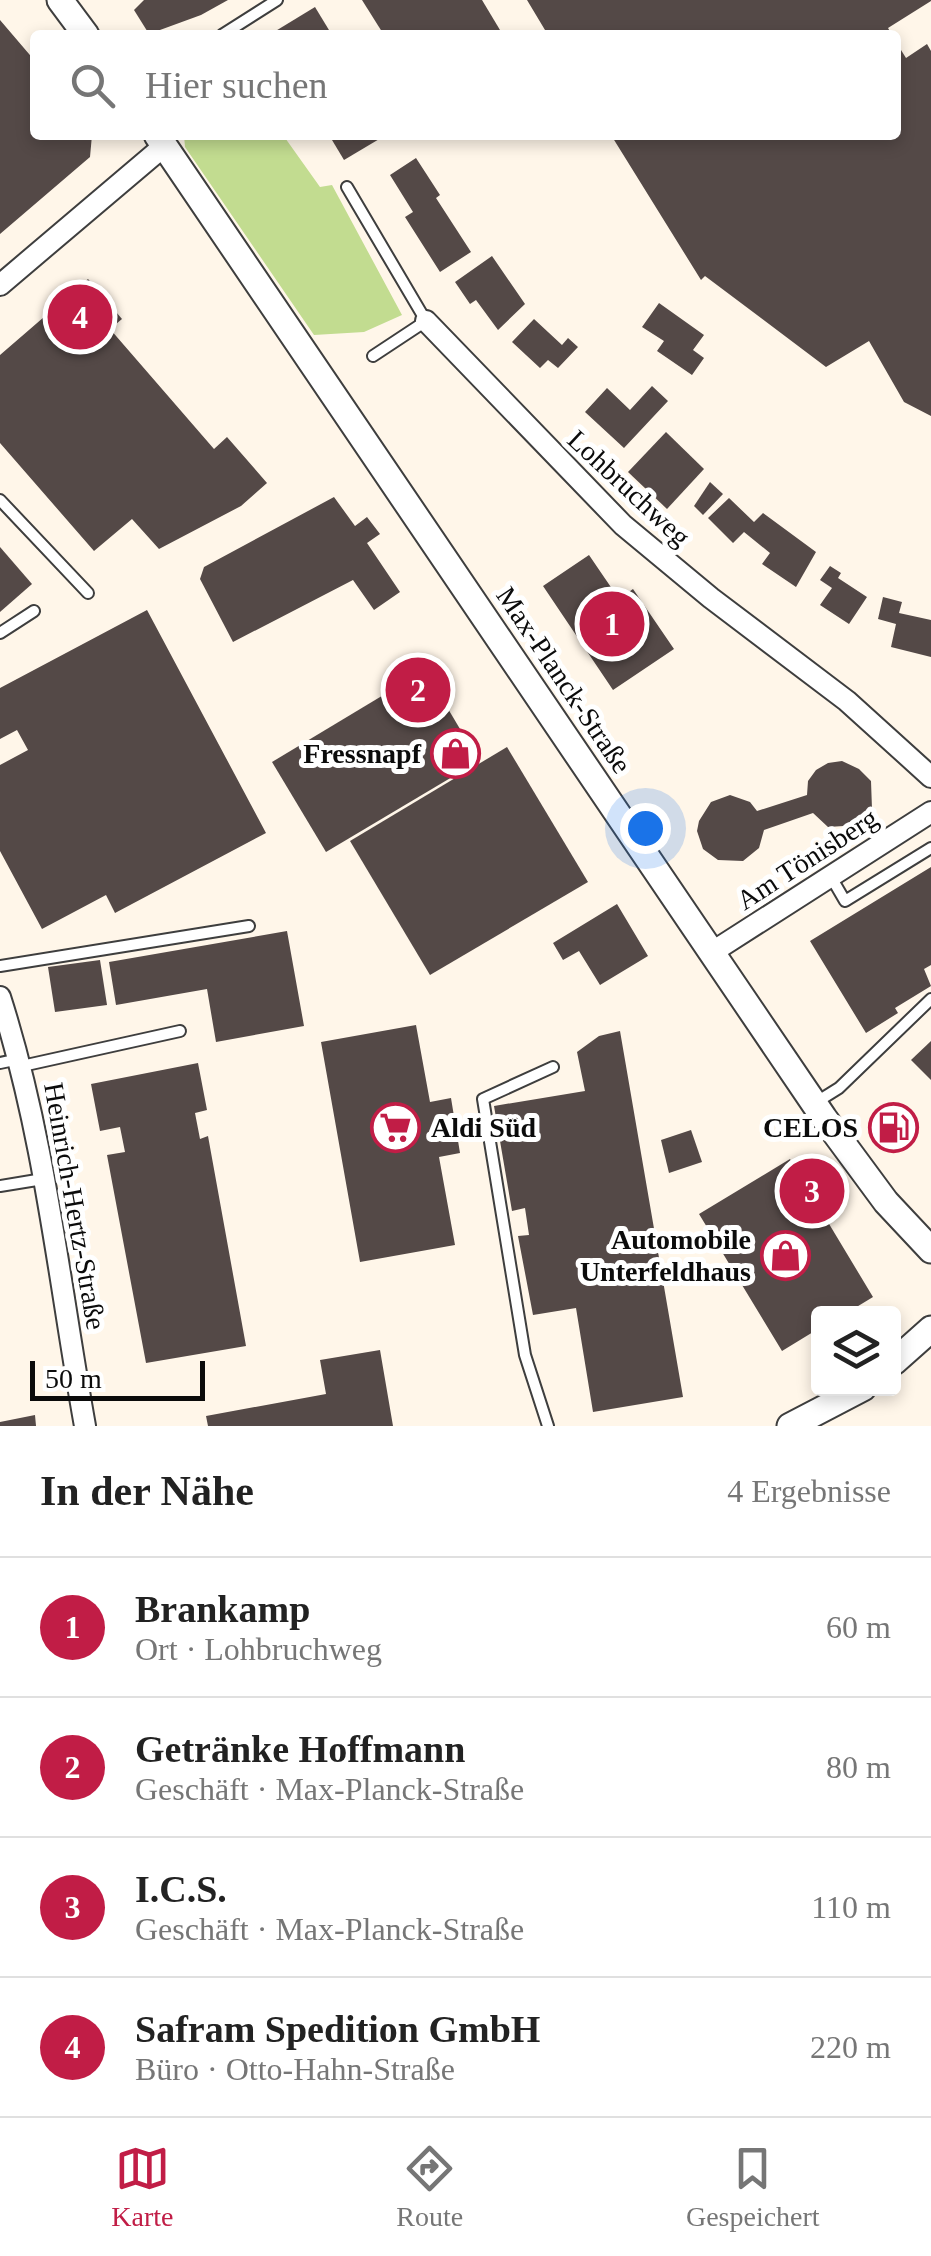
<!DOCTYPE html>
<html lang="de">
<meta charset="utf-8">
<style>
:root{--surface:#fff;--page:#f2f2f2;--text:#222;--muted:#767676;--line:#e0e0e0;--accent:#c11d46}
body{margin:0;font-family:Georgia,serif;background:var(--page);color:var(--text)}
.controls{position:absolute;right:30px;bottom:30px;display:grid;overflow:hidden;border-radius:10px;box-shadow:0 5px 15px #0003}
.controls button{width:90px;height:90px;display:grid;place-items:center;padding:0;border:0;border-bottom:2px solid var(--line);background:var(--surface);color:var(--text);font:50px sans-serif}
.scale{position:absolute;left:30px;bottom:25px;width:175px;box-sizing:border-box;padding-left:10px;border:5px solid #0b0b0b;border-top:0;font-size:28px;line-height:35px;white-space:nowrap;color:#0b0b0b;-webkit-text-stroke:8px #fff;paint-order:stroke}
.you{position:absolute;left:645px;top:828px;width:35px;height:35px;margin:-25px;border:8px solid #fff;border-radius:50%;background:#1a73e8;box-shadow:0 0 0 15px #1a73e833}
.badge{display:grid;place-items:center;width:65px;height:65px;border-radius:50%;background:var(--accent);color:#fff;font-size:32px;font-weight:700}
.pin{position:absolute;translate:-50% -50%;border:5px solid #fff;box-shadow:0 2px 10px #0006}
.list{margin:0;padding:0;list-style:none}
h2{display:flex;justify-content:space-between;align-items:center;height:130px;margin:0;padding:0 40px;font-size:42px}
h2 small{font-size:32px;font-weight:400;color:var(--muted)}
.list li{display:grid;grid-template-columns:65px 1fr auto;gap:30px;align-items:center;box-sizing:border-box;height:140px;padding:0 40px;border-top:2px solid var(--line)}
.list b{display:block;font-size:38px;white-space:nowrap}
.list p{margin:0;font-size:32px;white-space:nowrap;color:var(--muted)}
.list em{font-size:32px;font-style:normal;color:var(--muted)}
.icon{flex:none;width:55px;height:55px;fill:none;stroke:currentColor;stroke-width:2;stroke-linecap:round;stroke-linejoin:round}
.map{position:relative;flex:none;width:931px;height:1426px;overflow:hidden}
.search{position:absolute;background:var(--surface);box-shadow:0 5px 15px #0003;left:30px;right:30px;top:30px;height:110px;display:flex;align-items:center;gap:25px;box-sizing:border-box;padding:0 35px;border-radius:10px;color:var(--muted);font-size:38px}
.sheet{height:690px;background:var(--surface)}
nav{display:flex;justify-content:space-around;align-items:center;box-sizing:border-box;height:140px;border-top:2px solid var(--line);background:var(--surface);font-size:28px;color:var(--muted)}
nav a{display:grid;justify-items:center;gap:5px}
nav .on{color:var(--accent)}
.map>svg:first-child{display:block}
.forest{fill:#c2dc90}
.building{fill:#544947}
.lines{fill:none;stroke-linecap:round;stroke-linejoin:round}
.service-casing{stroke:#3e3e3e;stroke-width:14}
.minor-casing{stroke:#3e3e3e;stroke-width:24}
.tertiary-casing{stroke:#3e3e3e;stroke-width:29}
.service{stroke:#fff;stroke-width:10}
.minor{stroke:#fff;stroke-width:20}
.tertiary{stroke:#fff;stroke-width:25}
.labels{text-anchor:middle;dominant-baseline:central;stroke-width:10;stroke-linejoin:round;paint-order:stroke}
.street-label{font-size:28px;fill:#0b0b0b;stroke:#fff}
.poi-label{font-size:28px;font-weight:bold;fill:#0b0b0b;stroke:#fff;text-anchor:end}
</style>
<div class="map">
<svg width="931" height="1426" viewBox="0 0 931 1426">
<rect width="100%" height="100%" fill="#fff6e9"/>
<polygon class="forest" points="184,135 283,135 320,187 332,185 402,315 364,332 314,335 185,147"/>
<g class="building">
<polygon points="144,0 228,0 201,15 149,34 134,10"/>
<polygon points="362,0 482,0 503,35 384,35"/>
<polygon points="527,0 931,0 931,1 888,28 892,35 548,35"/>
<polygon points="315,7 332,35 269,35"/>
<polygon points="0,20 35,61 35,135 92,135 90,157 0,234"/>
<polygon points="896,42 906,58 927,44 931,51 931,416 904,402 869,341 826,367 705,276 701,280 611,135 896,135"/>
<polygon points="329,135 386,135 344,160"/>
<polygon points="416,158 440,195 436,198 471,252 440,272 405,217 413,212 390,175"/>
<polygon points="492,256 525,304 498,330 476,300 470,304 455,282"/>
<polygon points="88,279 122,319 110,329 214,449 227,437 267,483 241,506 159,549 132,519 94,551 0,443 0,355"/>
<polygon points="659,303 704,335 693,350 704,358 692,375 657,351 664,341 642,327"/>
<polygon points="534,319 562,345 568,338 578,347 558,368 548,360 540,368 512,342"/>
<polygon points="652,386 668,401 624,448 585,412 607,388 630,410"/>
<polygon points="666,432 704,469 667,509 628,472"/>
<polygon points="710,482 723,494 703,515 694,506"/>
<polygon points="334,497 355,526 367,517 380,534 367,543 400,592 374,610 353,580 233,642 200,579 204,567"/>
<polygon points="729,498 754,522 763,513 816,552 796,587 762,564 770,553 744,532 733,543 708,518"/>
<polygon points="0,547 32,584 0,612"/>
<polygon points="589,555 619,599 633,589 674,649 613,690 543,586"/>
<polygon points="830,566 841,573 838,578 867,597 849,624 820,605 832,588 820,580"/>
<polygon points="883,597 902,602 899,613 931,620 931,657 891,647 896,624 878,619"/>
<polygon points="147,610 266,833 115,913 106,895 42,929 0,851 0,765 28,750 17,730 0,739 0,688"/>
<polygon points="425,670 479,761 326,852 272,762"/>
<polygon points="507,747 588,882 430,975 350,841"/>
<polygon points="842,761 859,769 871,781 872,809 859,825 828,827 813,813 764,830 759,848 743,861 718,860 703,849 697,831 699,821 711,802 730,795 750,802 757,811 807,795 808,781 816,770 828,763"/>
<polygon points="931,867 931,965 924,969 931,986 895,1008 898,1013 866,1033 810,941"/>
<polygon points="617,904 648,956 600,985 579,951 563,960 553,943"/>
<polygon points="287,931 304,1026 216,1042 207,989 116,1005 109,962"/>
<polygon points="100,960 107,1005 55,1012 48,967"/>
<polygon points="416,1025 430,1102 451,1098 460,1153 439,1157 455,1245 360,1262 321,1042"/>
<polygon points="620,1031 683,1397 593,1412 576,1308 533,1315 518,1236 529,1235 525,1208 512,1211 494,1106 585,1091 577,1052 599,1036"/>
<polygon points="931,1041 931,1080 911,1060"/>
<polygon points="198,1063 207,1110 195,1113 200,1139 208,1136 246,1346 146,1363 107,1155 125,1152 120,1127 100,1131 91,1084"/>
<polygon points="691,1130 702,1162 669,1173 661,1140"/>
<polygon points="790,1159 873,1297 845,1314 818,1314 818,1329 782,1351 699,1214"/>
<polygon points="380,1350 393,1426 208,1426 206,1416 326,1394 320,1360"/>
<polygon points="35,1415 36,1426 0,1426 0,1422"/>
</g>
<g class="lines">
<defs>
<g id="service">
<polyline points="222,35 277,0"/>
<polyline points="347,187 426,321 373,356"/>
<polyline points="0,500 88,593"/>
<polyline points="0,633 34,611"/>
<polyline points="831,877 845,901 931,848"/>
<polyline points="0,966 249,926"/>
<polyline points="0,1063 19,1059"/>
<polyline points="22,1066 180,1031"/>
<polyline points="815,1103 839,1088 931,999"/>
<polyline points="0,1186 43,1179"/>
<polyline points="548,1426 525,1355 483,1099 553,1067"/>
</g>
<g id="minor">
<polyline points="0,285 164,146"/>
<polyline points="426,321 623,525 711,598 847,701 931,777"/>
<polyline points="714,951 931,812"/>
<path d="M0 997C45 1137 59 1282 85 1426"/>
</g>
<g id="tertiary">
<polyline points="60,0 86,35"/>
<polyline points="157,135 824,1118 886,1202 931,1250"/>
<polyline points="894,1362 931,1329"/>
<polyline points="790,1426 863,1388"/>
</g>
</defs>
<use href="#service" class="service-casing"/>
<use href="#minor" class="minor-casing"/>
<use href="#tertiary" class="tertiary-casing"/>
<use href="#service" class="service"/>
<use href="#minor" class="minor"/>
<use href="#tertiary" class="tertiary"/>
</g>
<defs>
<symbol id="shop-ring" viewBox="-11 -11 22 22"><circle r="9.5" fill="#fff" stroke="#c11d46" stroke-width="1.5"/><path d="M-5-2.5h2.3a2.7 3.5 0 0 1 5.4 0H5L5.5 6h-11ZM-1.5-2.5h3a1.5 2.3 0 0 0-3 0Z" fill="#c11d46"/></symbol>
<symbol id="supermarket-ring" viewBox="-11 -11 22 22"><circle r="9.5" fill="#fff" stroke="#c11d46" stroke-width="1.5"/><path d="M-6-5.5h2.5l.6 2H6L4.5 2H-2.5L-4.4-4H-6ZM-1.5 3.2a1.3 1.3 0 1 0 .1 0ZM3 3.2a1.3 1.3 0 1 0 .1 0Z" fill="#c11d46"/></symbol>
<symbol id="fuel-ring" viewBox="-11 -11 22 22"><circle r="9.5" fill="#fff" stroke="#c11d46" stroke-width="1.5"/><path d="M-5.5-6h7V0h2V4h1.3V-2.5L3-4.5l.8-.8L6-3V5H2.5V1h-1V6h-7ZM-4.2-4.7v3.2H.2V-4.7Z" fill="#c11d46"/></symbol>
</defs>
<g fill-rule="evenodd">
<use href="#shop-ring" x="428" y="726" width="55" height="55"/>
<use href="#supermarket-ring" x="368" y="1100" width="55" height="55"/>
<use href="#fuel-ring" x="866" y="1100" width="55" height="55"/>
<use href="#shop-ring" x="758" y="1228" width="55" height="55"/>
</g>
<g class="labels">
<g class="street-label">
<text transform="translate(629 488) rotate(43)">Lohbruchweg</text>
<text transform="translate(564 680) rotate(56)">Max-Planck-Straße</text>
<text transform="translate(807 859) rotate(-33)">Am Tönisberg</text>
<text transform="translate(75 1206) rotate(80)">Heinrich-Hertz-Straße</text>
</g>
<g class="poi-label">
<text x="421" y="753">Fressnapf</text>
<text x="431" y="1127" text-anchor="start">Aldi Süd</text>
<text x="858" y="1127">CELOS</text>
<text x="751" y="1239">Automobile<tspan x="751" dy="32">Unterfeldhaus</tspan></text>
</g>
</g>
</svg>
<div class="controls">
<button><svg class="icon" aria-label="layers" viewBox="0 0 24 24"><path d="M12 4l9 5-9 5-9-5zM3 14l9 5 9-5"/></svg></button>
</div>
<div class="scale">50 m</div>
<div class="you"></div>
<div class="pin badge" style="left:612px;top:624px">1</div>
<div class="pin badge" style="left:418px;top:690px">2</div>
<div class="pin badge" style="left:812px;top:1191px">3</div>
<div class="pin badge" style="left:80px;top:317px">4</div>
<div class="search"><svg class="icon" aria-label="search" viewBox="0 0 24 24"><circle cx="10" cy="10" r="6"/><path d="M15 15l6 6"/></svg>Hier suchen</div>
</div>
<section class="sheet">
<h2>In der Nähe<small>4 Ergebnisse</small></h2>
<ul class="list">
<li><span class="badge">1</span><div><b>Brankamp</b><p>Ort · Lohbruchweg</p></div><em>60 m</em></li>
<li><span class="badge">2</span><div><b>Getränke Hoffmann</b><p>Geschäft · Max-Planck-Straße</p></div><em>80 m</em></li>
<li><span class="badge">3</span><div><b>I.C.S.</b><p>Geschäft · Max-Planck-Straße</p></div><em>110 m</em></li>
<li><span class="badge">4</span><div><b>Safram Spedition GmbH</b><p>Büro · Otto-Hahn-Straße</p></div><em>220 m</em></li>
</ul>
</section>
<nav>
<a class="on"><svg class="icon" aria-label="map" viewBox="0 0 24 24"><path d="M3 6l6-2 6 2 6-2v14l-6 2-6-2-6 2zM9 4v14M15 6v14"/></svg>Karte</a>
<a><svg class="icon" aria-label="directions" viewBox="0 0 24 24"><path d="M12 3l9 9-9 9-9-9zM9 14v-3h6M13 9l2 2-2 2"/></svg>Route</a>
<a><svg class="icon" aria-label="saved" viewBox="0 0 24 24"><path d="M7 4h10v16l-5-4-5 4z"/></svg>Gespeichert</a>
</nav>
